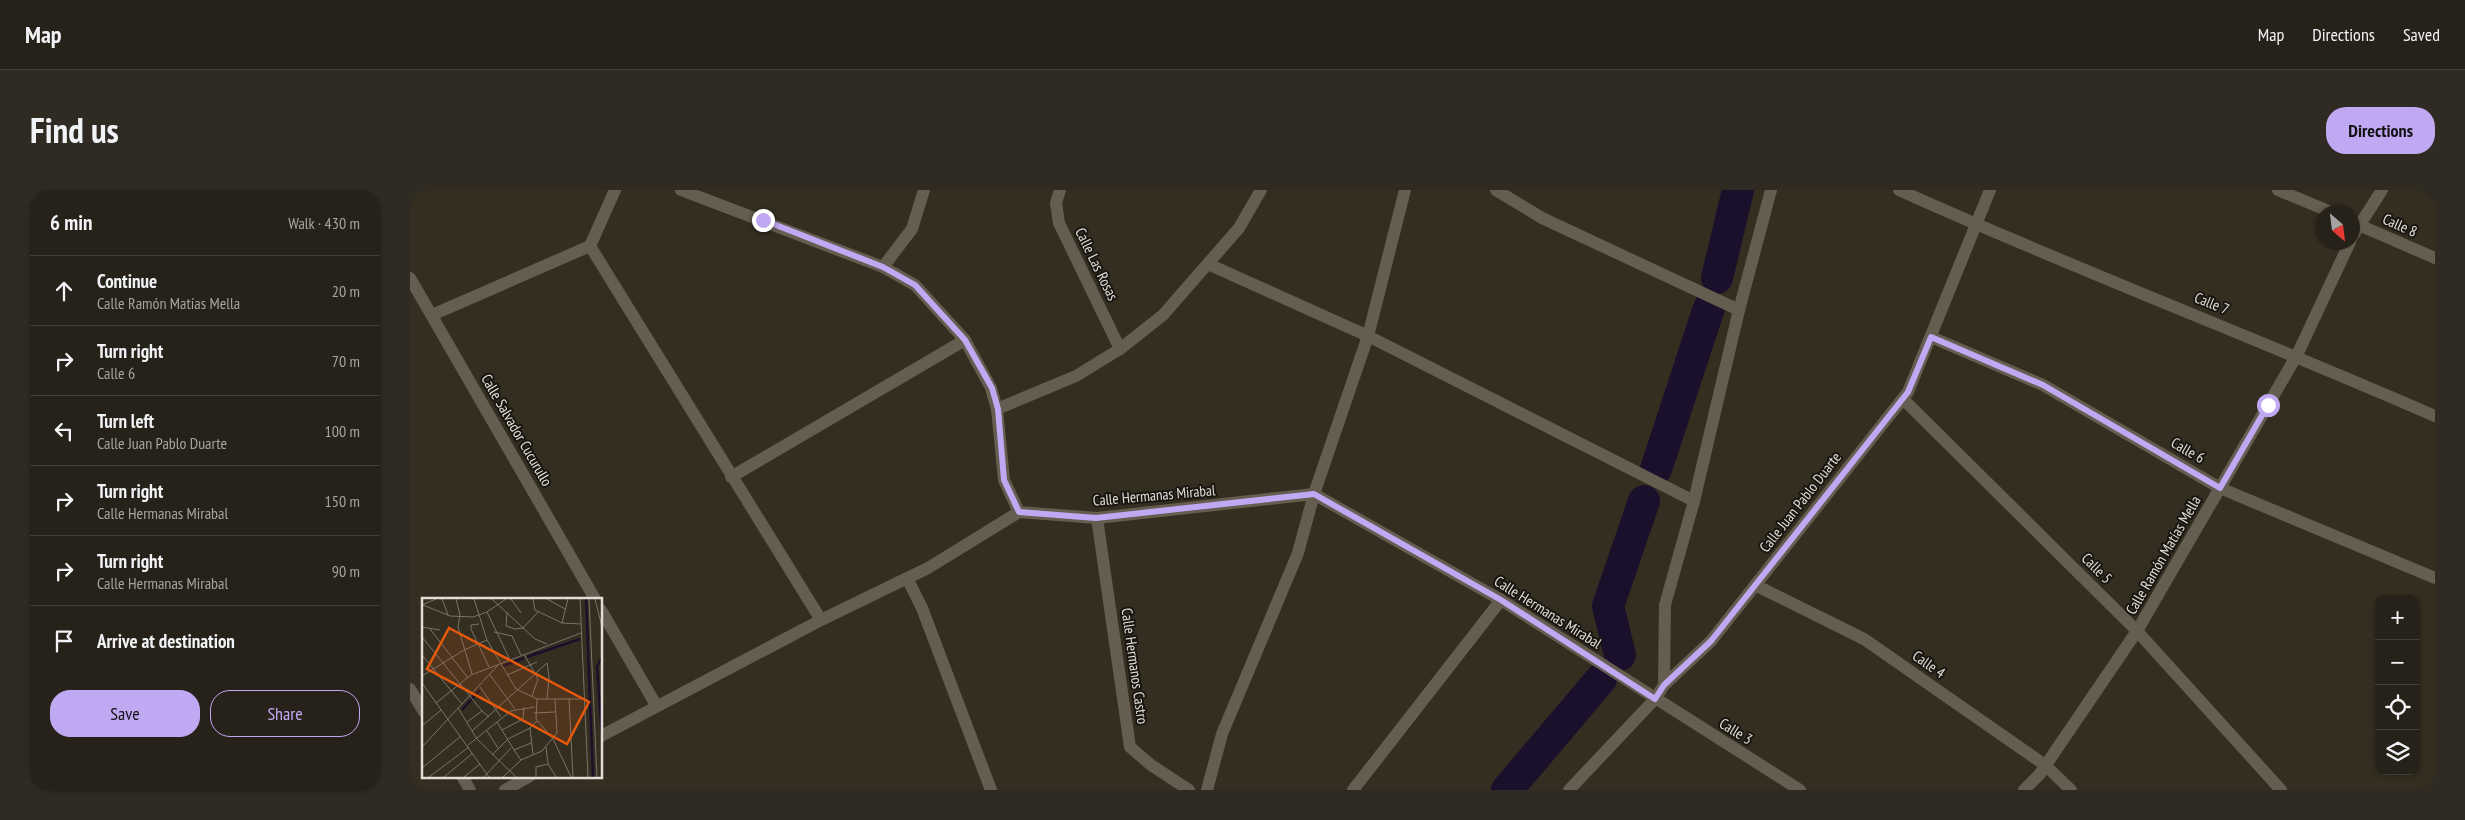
<!DOCTYPE html>
<meta charset="utf-8">
<style>
:root{--surface:#272219;--page:#2f2a22;--text:#f1f3f6;--muted:#a4a4a2;--line:#433f38;--accent:#c1a8f3}
body{margin:0;font-family:"PT Sans Narrow",sans-serif;background:var(--page);color:var(--text)}
.controls{position:absolute;right:15px;bottom:15px;display:grid;overflow:hidden;border-radius:10px;box-shadow:0 1px 4px #0004}
.controls button{width:45px;height:45px;display:grid;place-items:center;padding:0;border:0;border-bottom:1px solid var(--line);background:var(--surface);color:var(--text);font:25px sans-serif}
.compass{position:absolute;left:1905px;top:15px;width:45px;height:45px;border-radius:50%;background:var(--surface);box-shadow:0 1px 4px #0004;rotate:152deg}
.stop{position:absolute;width:15px;height:15px;margin:-11px;border:4px solid #c1a8f3;border-radius:50%;background:#fff}
.stop.end{background:#c1a8f3;border-color:#fff;box-shadow:0 1px 5px #0008}
.list{margin:0;padding:0;list-style:none}
h2{display:flex;justify-content:space-between;align-items:center;height:65px;margin:0;padding:0 20px;font-size:21px}
h2 small{font-size:16px;font-weight:400;color:var(--muted)}
.list li{display:grid;grid-template-columns:32px 1fr auto;gap:15px;align-items:center;box-sizing:border-box;height:70px;padding:0 20px;border-top:1px solid var(--line)}
.list b{display:block;font-size:19px;white-space:nowrap}
.list p{margin:0;font-size:16px;white-space:nowrap;color:var(--muted)}
.list em{font-size:16px;font-style:normal;color:var(--muted)}
.actions{display:flex;gap:10px;padding:15px 20px}
.actions a{flex:1;padding:11px 0;border:1px solid var(--accent);border-radius:20px;text-align:center;font-size:18px;color:var(--accent)}
.actions .main{background:var(--accent);color:#111}
.icon{flex:none;width:28px;height:28px;fill:none;stroke:currentColor;stroke-width:2;stroke-linecap:round;stroke-linejoin:round}
.map{position:relative;flex:none;width:2025px;height:600px;overflow:hidden;border-radius:20px}
header{display:flex;align-items:center;gap:30px;box-sizing:border-box;height:70px;padding:0 25px;background:var(--surface);border-bottom:1px solid var(--line)}
header strong{font-size:24px}
nav{display:flex;gap:28px;margin-inline-start:auto;font-size:18px}
.intro{display:flex;align-items:center;justify-content:space-between;box-sizing:border-box;height:120px;padding:0 30px}
h1{margin:0;font-size:35px}
.button{padding:12px 22px;border-radius:20px;background:var(--accent);color:#111;font-size:18px;font-weight:700}
main{display:flex;gap:30px;padding:0 30px}
aside{flex:1;background:var(--surface);border-radius:20px;box-shadow:0 1px 4px #0004}
.map>svg:first-child{display:block}
.lines{fill:none;stroke-linecap:round;stroke-linejoin:round}
.canal{stroke:#1b102c;stroke-width:32}
.minor{stroke:#655d50;stroke-width:12}
.route{stroke:#c1a8f3;stroke-width:6}
.labels{text-anchor:middle;dominant-baseline:central;stroke-width:4;stroke-linejoin:round;paint-order:stroke}
.street-label{font-size:15px;fill:#e2ded6;stroke:#191611}
.inset-river{fill:none;stroke:#1b102c;stroke-width:2.5}
.inset-road{fill:none;stroke:#7a7469;stroke-width:1}
.view{fill:#e8590c;fill-opacity:0.15;stroke:#e8590c;stroke-width:2.5}
.inset-edge{fill:none;stroke:#e2ded6;stroke-width:2.5}
</style>
<header>
<strong>Map</strong>
<nav><a>Map</a><a>Directions</a><a>Saved</a></nav>
</header>
<div class="intro"><h1>Find us</h1><a class="button">Directions</a></div>
<main>
<aside>
<h2>6 min<small>Walk · 430 m</small></h2>
<ul class="list">
<li><svg class="icon" aria-label="ahead" viewBox="0 0 24 24"><path d="M12 20V5M6 11l6-6 6 6"/></svg><div><b>Continue</b><p>Calle Ramón Matías Mella</p></div><em>20 m</em></li>
<li><svg class="icon" aria-label="right" viewBox="0 0 24 24"><path d="M7 20v-9h11M14 6l5 5-5 5"/></svg><div><b>Turn right</b><p>Calle 6</p></div><em>70 m</em></li>
<li><svg class="icon" aria-label="left" viewBox="0 0 24 24"><path d="M17 20v-9H6M10 6l-5 5 5 5"/></svg><div><b>Turn left</b><p>Calle Juan Pablo Duarte</p></div><em>100 m</em></li>
<li><svg class="icon" aria-label="right" viewBox="0 0 24 24"><path d="M7 20v-9h11M14 6l5 5-5 5"/></svg><div><b>Turn right</b><p>Calle Hermanas Mirabal</p></div><em>150 m</em></li>
<li><svg class="icon" aria-label="right" viewBox="0 0 24 24"><path d="M7 20v-9h11M14 6l5 5-5 5"/></svg><div><b>Turn right</b><p>Calle Hermanas Mirabal</p></div><em>90 m</em></li>
<li><svg class="icon" aria-label="arrive" viewBox="0 0 24 24"><path d="M6 21V4h12l-3 4 3 4H6"/></svg><div><b>Arrive at destination</b></div></li>
</ul>
<div class="actions"><a class="main">Save</a><a>Share</a></div>
</aside>
<div class="map">
<svg width="2025" height="600" viewBox="0 0 2025 600">
<rect width="100%" height="100%" fill="#342e21"/>
<g class="lines">
<g class="canal">
<polyline points="1307,88 1328,0"/>
<polyline points="1246,279 1299,118"/>
<polyline points="1210,465 1198,416 1234,311"/>
<polyline points="1097,600 1191,489"/>
</g>
<g class="minor">
<polyline points="205,0 180,56 411,430"/>
<polyline points="271,0 473,77 505,95 555,150 581,198 587,219 594,290 609,322 687,328 904,304 1091,410 1390,600"/>
<polyline points="650,0 646,13 649,33 710,159"/>
<polyline points="1086,0 1132,28 1329,120"/>
<path d="M1489 0C1666 80 1847 148 2025 226"/>
<polyline points="1868,0 1921,22"/>
<polyline points="1942,32 2025,68"/>
<polyline points="1942,47 1972,0"/>
<polyline points="798,74 958,146 1284,311"/>
<polyline points="473,77 502,39 514,0"/>
<polyline points="0,88 185,409"/>
<polyline points="22,125 180,56"/>
<polyline points="1521,147 1633,195 1810,298 2025,388"/>
<polyline points="1493,209 1727,441 1871,600"/>
<polyline points="587,219 666,186 710,159 753,125 829,38 851,0"/>
<polyline points="321,287 555,150"/>
<polyline points="687,328 720,557 741,575 779,600"/>
<polyline points="497,388 512,418 581,600"/>
<polyline points="1345,395 1454,449 1635,575 1661,600"/>
<polyline points="191,420 246,515"/>
<polyline points="1254,495 1255,415 1284,311 1329,120 1361,0"/>
<polyline points="0,499 14,522"/>
<polyline points="191,546 411,430 518,378 609,322"/>
<polyline points="52,586 60,600"/>
<polyline points="95,600 120,586"/>
<polyline points="797,600 812,544 888,363 904,304 958,146 995,0"/>
<polyline points="943,600 1091,410"/>
<polyline points="1159,600 1245,509 1254,495 1301,451 1498,202 1580,0"/>
<polyline points="1614,600 1629,585 1727,441 1887,165 1940,52"/>
</g>
</g>
<g class="lines">
<polyline class="route" points="353,30 473,77 505,95 555,150 582,198 588,219 594,290 609,322 686,328 904,304 1091,410 1245,509 1254,495 1301,451 1498,202 1521,147 1633,195 1810,298 1858,215"/>
</g>
<g class="labels">
<g class="street-label">
<text transform="translate(1990 35) rotate(24)">Calle 8</text>
<text transform="translate(687 74) rotate(64)">Calle Las Rosas</text>
<text transform="translate(1802 113) rotate(22)">Calle 7</text>
<text transform="translate(107 240) rotate(60)">Calle Salvador Cucurullo</text>
<text transform="translate(1778 260) rotate(30)">Calle 6</text>
<text transform="translate(744 305) rotate(-5)">Calle Hermanas Mirabal</text>
<text transform="translate(1390 312) rotate(-52)">Calle Juan Pablo Duarte</text>
<text transform="translate(1753 365) rotate(-60)">Calle Ramón Matías Mella</text>
<text transform="translate(1687 378) rotate(45)">Calle 5</text>
<text transform="translate(1138 422) rotate(32)">Calle Hermanas Mirabal</text>
<text transform="translate(1519 474) rotate(35)">Calle 4</text>
<text transform="translate(725 476) rotate(82)">Calle Hermanos Castro</text>
<text transform="translate(1326 541) rotate(32)">Calle 3</text>
</g>
</g>
<g transform="translate(12 408)">
<rect width="180" height="180" fill="#342e21"/>
<path class="inset-river" d="M164 1 171 179M105 59 158 41M180 60 175 68 180 138M81 68 102 60M40 112 58 92"/>
<path class="inset-road" d="M20 1 26 17M34 1 38 17 36 29 50 76M52 1 65 42 94 91 115 101 114 121 131 141 149 179M70 1 113 41 125 46M89 1 99 15M111 1 113 12 140 25 159 26M125 1 143 11M158 1 166 179M167 1 175 179M173 1 180 29M0 7 14 1M1 7 28 18 51 19 65 14 84 1M65 14 88 62M85 14 84 28 93 31 101 30 117 13M140 25 146 1M57 26 49 27V31L67 69M0 29 18 32M8 31 46 80M72 34 90 38 99 57M0 39 60 113M102 56 116 81 110 98M0 57 40 106M68 77 93 111M85 77 115 64M0 78 42 52 65 42M0 85 67 179M58 89 79 119M115 101H163M147 101 151 179M14 105 49 77 159 35M36 110 55 141 94 179M112 115 133 114M45 124 60 113 67 119M75 124 92 152M0 128 19 112M80 132 101 121 102 109M50 133 125 65 127 79 125 101M65 133 76 150M46 147 89 113 113 109M0 149 77 66M124 149 126 166 134 179M111 156 108 130 115 123M70 157 86 141 108 130M99 162 92 152 109 145M0 170 39 138M7 179 47 149M22 179 51 155M42 179 58 166M62 179 89 150M81 179 99 162 120 153 135 135 133 101M114 179V169L126 166"/>
<path class="view" d="M27 30 167 104 145 146 5 71Z"/>
<rect width="180" height="180" class="inset-edge"/>
</g>
</svg>
<div class="controls">
<button>+</button>
<button>−</button>
<button><svg class="icon" aria-label="locate" viewBox="0 0 24 24"><circle cx="12" cy="12" r="6"/><path d="M12 2v4M12 18v4M2 12h4M18 12h4"/></svg></button>
<button><svg class="icon" aria-label="layers" viewBox="0 0 24 24"><path d="M12 4l9 5-9 5-9-5zM3 14l9 5 9-5"/></svg></button>
</div>
<svg class="compass" viewBox="-18 -18 36 36"><path d="M0-13l5 13h-10z" fill="#e53935"/><path d="M0 13l5-13h-10z" fill="#a4a4a2"/></svg>
<div class="stop" style="left:1858px;top:215px"></div>
<div class="stop end" style="left:353px;top:30px"></div>
</div>
</main>
